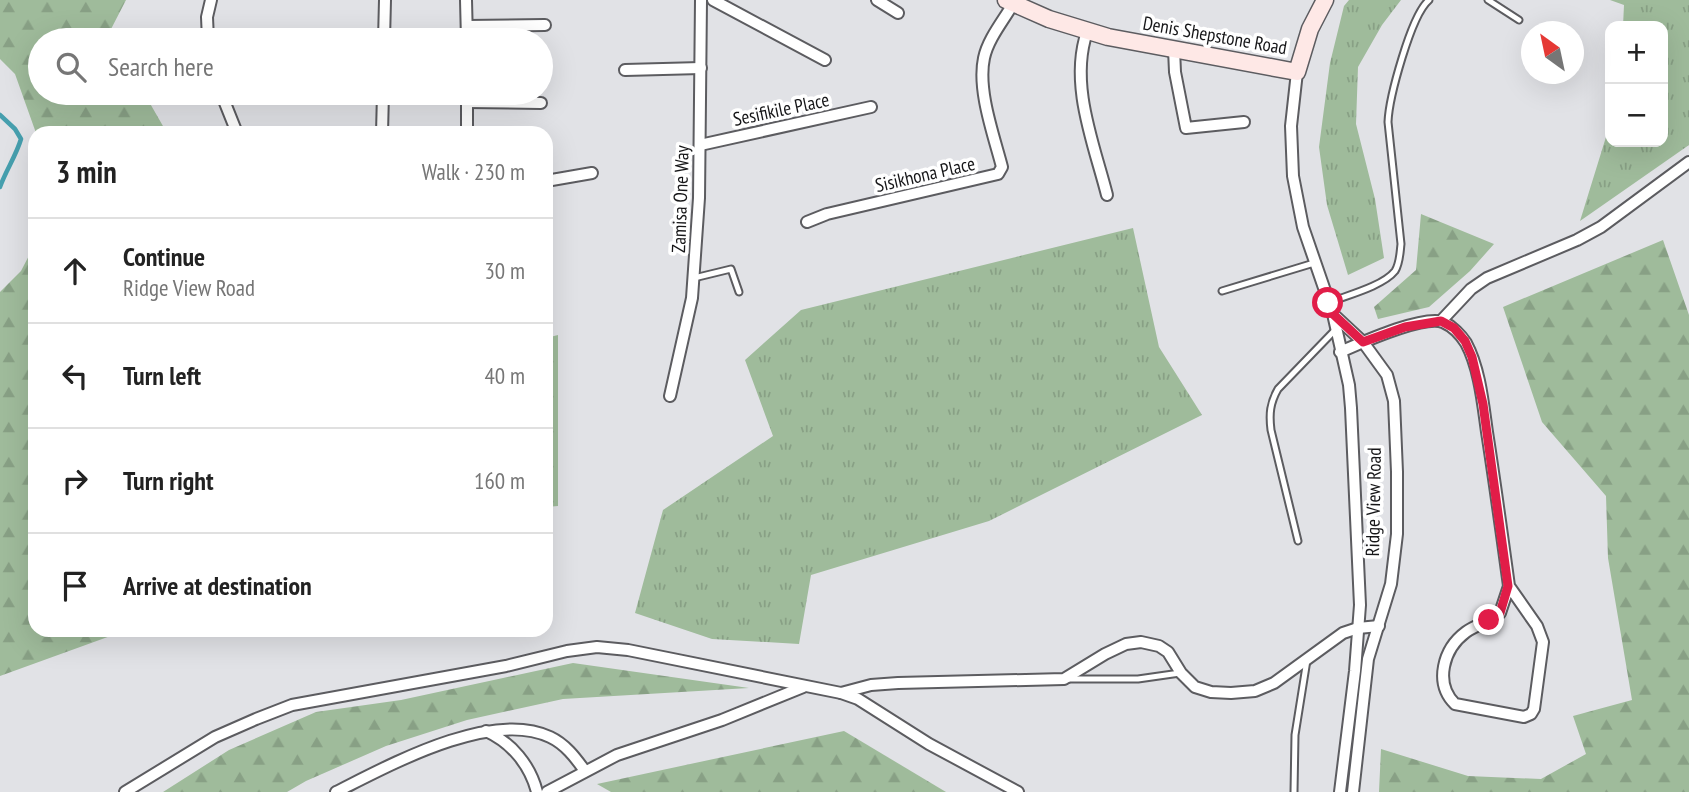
<!DOCTYPE html>
<meta charset="utf-8">
<style>
:root{--surface:#fff;--page:#f6f6f6;--text:#222;--muted:#767676;--line:#e0e0e0}
body{margin:0;font-family:"PT Sans Narrow",sans-serif;background:var(--page);color:var(--text)}
.controls{position:absolute;right:21px;top:21px;display:grid;overflow:hidden;border-radius:14px;box-shadow:0 7px 28px #0002}
.controls button{width:63px;height:63px;display:grid;place-items:center;padding:0;border:0;border-bottom:2px solid var(--line);background:var(--surface);color:var(--text);font:35px sans-serif}
.compass{position:absolute;left:1521px;top:21px;width:63px;height:63px;border-radius:50%;background:var(--surface);box-shadow:0 7px 28px #0002;rotate:327deg}
.stop{position:absolute;width:21px;height:21px;margin:-16px;border:5px solid #e11d48;border-radius:50%;background:#fff}
.stop.end{background:#e11d48;border-color:#fff;box-shadow:0 2px 7px #0008}
.list{margin:0;padding:0;list-style:none}
h2{display:flex;justify-content:space-between;align-items:center;height:91px;margin:0;padding:0 28px;font-size:30px}
h2 small{font-size:23px;font-weight:400;color:var(--muted)}
.list li{display:grid;grid-template-columns:46px 1fr auto;gap:21px;align-items:center;box-sizing:border-box;height:105px;padding:0 28px;border-top:2px solid var(--line)}
.list b{display:block;font-size:26px;white-space:nowrap}
.list p{margin:0;font-size:23px;white-space:nowrap;color:var(--muted)}
.list em{font-size:23px;font-style:normal;color:var(--muted)}
.icon{flex:none;width:38px;height:38px;fill:none;stroke:currentColor;stroke-width:2;stroke-linecap:round;stroke-linejoin:round}
.map{position:relative;flex:none;width:1689px;height:792px;overflow:hidden}
.search{position:absolute;background:var(--surface);box-shadow:0 7px 28px #0002;left:28px;top:28px;width:525px;height:77px;display:flex;align-items:center;gap:18px;box-sizing:border-box;padding:0 24px;border-radius:38px;color:var(--muted);font-size:26px}
.panel{position:absolute;background:var(--surface);box-shadow:0 7px 28px #0002;left:28px;top:126px;width:525px;height:511px;border-radius:21px}
.map>svg:first-child{display:block}
.grass{fill:url(#grass-tufts)}
.forest{fill:url(#forest-firs)}
.lines{fill:none;stroke-linecap:round;stroke-linejoin:round}
.stream{stroke:#469fae;stroke-width:4.5}
.lane-casing{stroke:#5c5c60;stroke-width:9}
.street-casing{stroke:#5c5c60;stroke-width:14}
.secondary-casing{stroke:#5c5c60;stroke-width:19}
.lane{stroke:#fff;stroke-width:5}
.street{stroke:#fff;stroke-width:10}
.secondary{stroke:#fee8e6;stroke-width:16}
.route{stroke:#e11d48;stroke-width:9}
.labels{text-anchor:middle;dominant-baseline:central;stroke-width:7;stroke-linejoin:round;paint-order:stroke}
.street-label{font-size:19px;fill:#161618;stroke:#fff}
</style>
<div class="map">
<svg width="1689" height="792" viewBox="0 0 1689 792">
<defs>
<pattern id="grass-tufts" width="24" height="20" patternUnits="userSpaceOnUse" patternTransform="scale(1.75)"><rect width="24" height="20" fill="#9fbb9b"/><path d="M3 7l-1-3M5 7V3M7 7l1-3M15 17l-1-3M17 17v-4M19 17l1-3" fill="none" stroke="#88a085"/></pattern>
<pattern id="forest-firs" width="22" height="20" patternUnits="userSpaceOnUse" patternTransform="scale(1.75)"><rect width="22" height="20" fill="#9fbb9b"/><path d="M5 1l3.5 6h-7zM16 11l3.5 6h-7z" fill="#88a085"/></pattern>
</defs>
<rect width="100%" height="100%" fill="#e1e2e6"/>
<g class="grass">
<polygon points="1349,0 1401,0 1382,25 1358,67 1356,124 1375,199 1384,258 1348,275 1327,205 1319,147 1330,63 1344,6"/>
<polygon points="1610,0 1689,0 1689,145 1580,221 1610,124 1610,142 1663,142 1663,26 1623,26 1624,5"/>
<polygon points="1133,228 1159,347 1202,415 989,521 811,575 799,644 712,639 635,613 663,510 773,436 745,360 801,310"/>
</g>
<g class="forest">
<polygon points="0,0 126,0 109,33 114,40 40,40 40,93 144,93 167,133 36,133 15,74 0,59"/>
<polygon points="1421,214 1494,244 1470,271 1429,307 1378,319 1374,307 1416,270"/>
<polygon points="1663,240 1689,315 1689,792 1379,792 1381,749 1468,776 1541,779 1586,754 1573,716 1632,700 1608,558 1606,496 1542,422 1503,307"/>
<polygon points="35,244 35,630 127,630 0,676 0,292 21,271"/>
<polygon points="558,335 558,506 546,507 546,338"/>
<polygon points="573,663 749,688 563,699 467,720 386,746 306,781 287,792 163,792 229,750 316,712 401,700"/>
<polygon points="844,731 946,792 611,792 597,784"/>
</g>
<g class="lines">
<path class="stream" d="M0 115 15 129 21 139C16 156 6 170 0 187"/>
<defs>
<g id="lane">
<polyline points="1488,0 1519,20"/>
<polyline points="694,278 731,269 739,292"/>
<polyline points="1222,291 1314,263"/>
<path d="M1330 302C1348 295 1383 286 1395 271 1400 263 1400 252 1401 244L1388 122C1389 98 1411 15 1429 0"/>
<path d="M1298 541 1271 430C1269 414 1270 403 1278 389L1337 328"/>
<polyline points="1067,679 1138,679 1180,673"/>
<polyline points="1294,792 1295,735 1307,660"/>
</g>
<g id="street">
<polyline points="466,0 467,40"/>
<polyline points="713,0 825,60"/>
<polyline points="877,0 898,13"/>
<polyline points="467,26 545,25"/>
<path d="M1087 32C1069 84 1094 144 1107 195"/>
<polyline points="208,40 207,17 211,0"/>
<polyline points="384,40 385,0"/>
<polyline points="1174,49 1175,72 1186,128 1244,122"/>
<polyline points="625,70 701,68"/>
<polyline points="1297,72 1291,126 1293,176 1303,227 1333,314 1349,385 1351,408 1360,605 1355,671 1340,792"/>
<polyline points="221,93 237,133"/>
<polyline points="467,93 467,133"/>
<polyline points="467,102 541,103"/>
<polyline points="382,133 383,93"/>
<polyline points="700,145 871,107"/>
<polyline points="546,181 592,173"/>
<path d="M807 222 827 214 998 174 1002 167C994 136 977 90 984 58 988 39 1003 21 1013 4"/>
<polyline points="1333,314 1363,342 1387,375 1394,401 1397,472 1397,534 1391,584 1368,659 1353,792"/>
<polyline points="1441,321 1471,289 1487,278 1577,240 1601,227 1689,162"/>
<path d="M1340 352C1361 343 1422 315 1443 322 1452 326 1461 335 1466 343 1480 369 1483 404 1487 432 1495 483 1502 535 1509 586L1500 613C1490 622 1477 624 1466 632 1443 649 1434 683 1455 704L1524 717 1531 714 1534 709 1543 642 1537 626 1509 586"/>
<polyline points="670,396 692,298 699,198 701,0"/>
<polyline points="841,693 871,685 898,683 1064,679 1105,654 1126,644 1141,642 1159,646 1168,652 1181,673 1195,687 1211,692 1231,693 1255,691 1274,683 1343,633 1358,628 1379,626"/>
<path d="M486 731C512 743 530 765 537 792"/>
<polyline points="125,792 215,737 256,719 292,705 506,666 567,651 597,647 628,650 841,693 858,699 929,744 1018,792"/>
<path d="M336 792C390 765 491 709 550 737 565 744 575 757 585 771"/>
<polyline points="547,792 617,755 722,720 803,687"/>
</g>
<polyline id="secondary" points="1006,0 1049,19 1108,37 1297,72 1310,29 1325,0"/>
</defs>
<use href="#lane" class="lane-casing"/>
<use href="#street" class="street-casing"/>
<use href="#secondary" class="secondary-casing"/>
<use href="#lane" class="lane"/>
<use href="#street" class="street"/>
<use href="#secondary" class="secondary"/>
</g>
<g class="lines">
<polyline class="route" points="1328,303 1333,314 1363,342 1405,327 1441,321 1454,328 1465,341 1472,357 1483,404 1508,586 1500,613 1489,620"/>
</g>
<g class="labels">
<g class="street-label">
<text transform="translate(1215 35) rotate(10)">Denis Shepstone Road</text>
<text transform="translate(781 109) rotate(-12)">Sesifikile Place</text>
<text transform="translate(925 174) rotate(-13)">Sisikhona Place</text>
<text transform="translate(680 199) rotate(-88)">Zamisa One Way</text>
<text transform="translate(1373 502) rotate(-89)">Ridge View Road</text>
</g>
</g>
</svg>
<div class="controls">
<button>+</button>
<button>−</button>
</div>
<svg class="compass" viewBox="-18 -18 36 36"><path d="M0-13l5 13h-10z" fill="#e53935"/><path d="M0 13l5-13h-10z" fill="#767676"/></svg>
<div class="stop" style="left:1328px;top:303px"></div>
<div class="stop end" style="left:1489px;top:620px"></div>
<div class="search"><svg class="icon" aria-label="search" viewBox="0 0 24 24"><circle cx="10" cy="10" r="6"/><path d="M15 15l6 6"/></svg>Search here</div>
<section class="panel">
<h2>3 min<small>Walk · 230 m</small></h2>
<ul class="list">
<li><svg class="icon" aria-label="ahead" viewBox="0 0 24 24"><path d="M12 20V5M6 11l6-6 6 6"/></svg><div><b>Continue</b><p>Ridge View Road</p></div><em>30 m</em></li>
<li><svg class="icon" aria-label="left" viewBox="0 0 24 24"><path d="M17 20v-9H6M10 6l-5 5 5 5"/></svg><div><b>Turn left</b></div><em>40 m</em></li>
<li><svg class="icon" aria-label="right" viewBox="0 0 24 24"><path d="M7 20v-9h11M14 6l5 5-5 5"/></svg><div><b>Turn right</b></div><em>160 m</em></li>
<li><svg class="icon" aria-label="arrive" viewBox="0 0 24 24"><path d="M6 21V4h12l-3 4 3 4H6"/></svg><div><b>Arrive at destination</b></div></li>
</ul>
</section>
</div>
